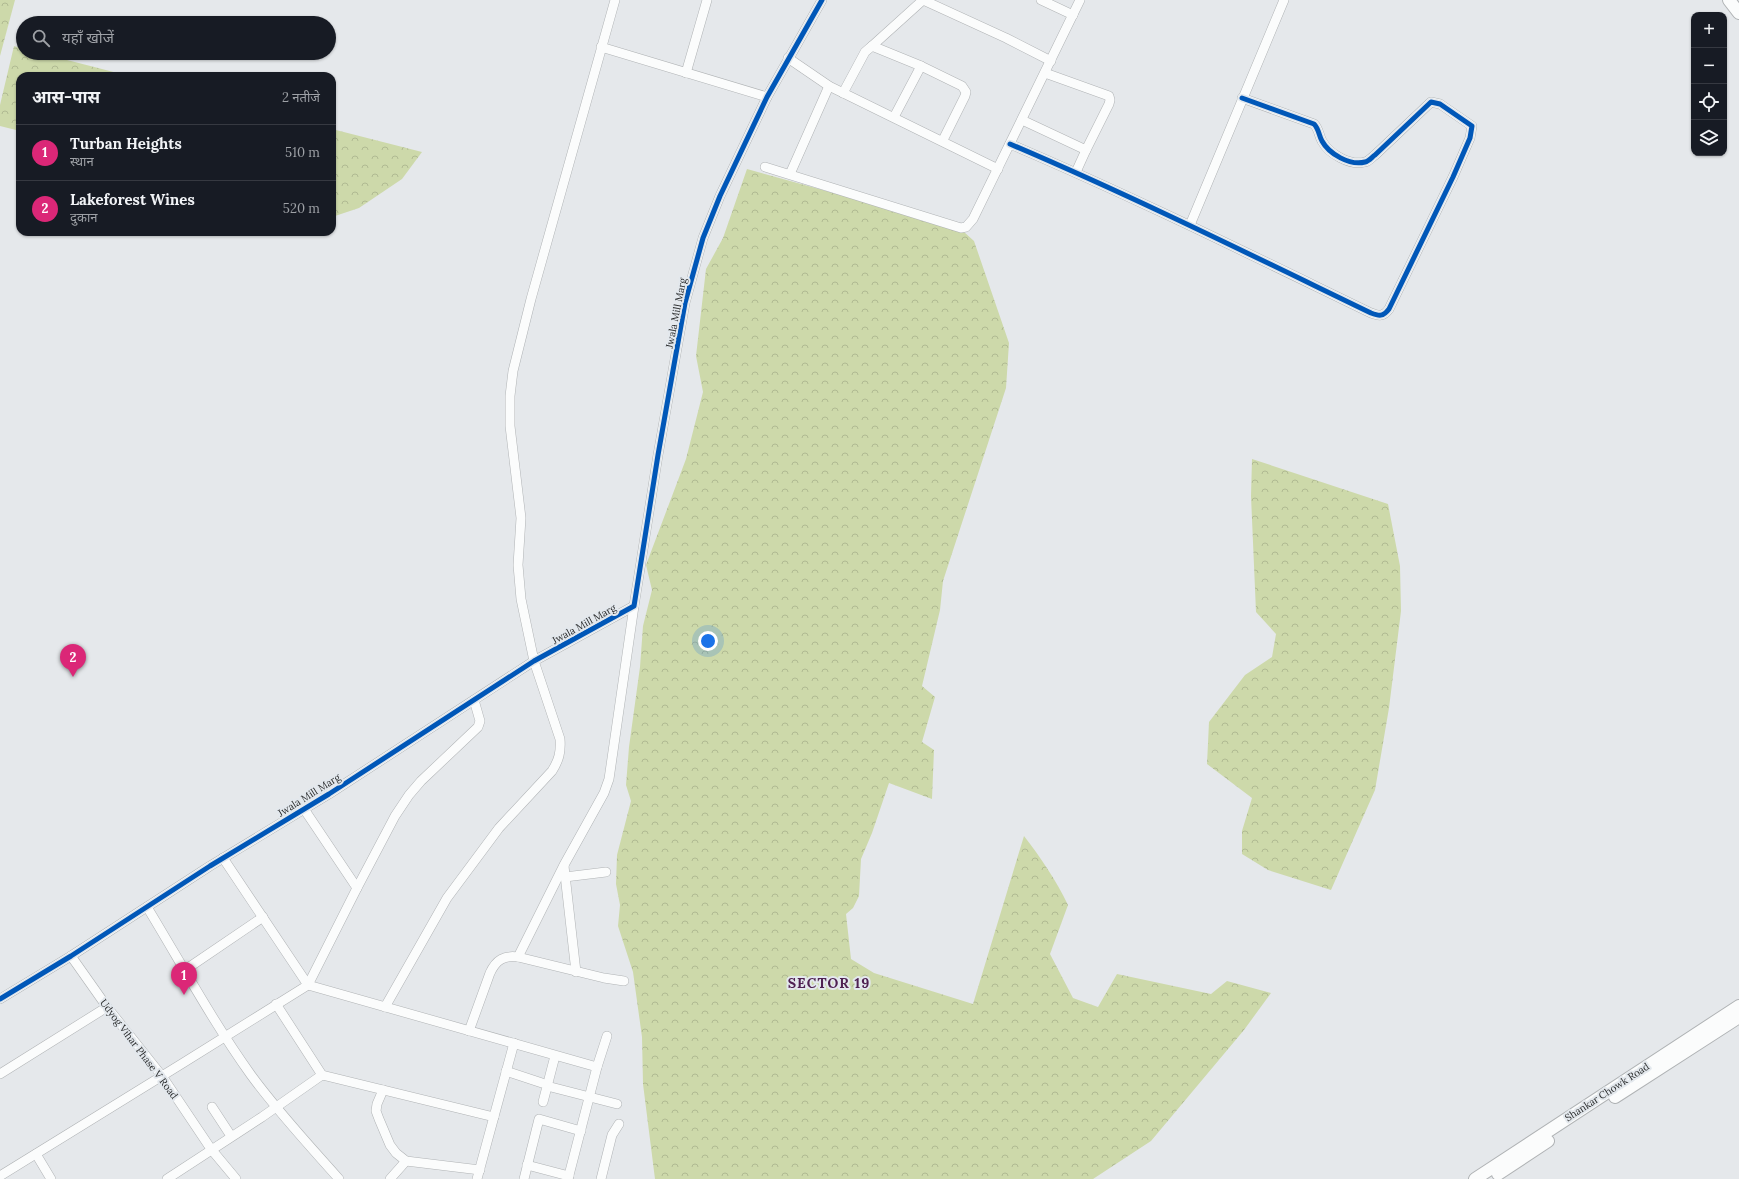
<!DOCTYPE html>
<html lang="hi">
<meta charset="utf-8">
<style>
:root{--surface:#171b24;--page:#20242c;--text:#f1f3f6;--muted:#9ea1a6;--line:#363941;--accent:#db2777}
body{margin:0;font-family:Lora,"Noto Sans Devanagari",serif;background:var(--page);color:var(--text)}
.controls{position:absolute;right:12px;top:12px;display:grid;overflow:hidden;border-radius:8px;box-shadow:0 1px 3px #0004}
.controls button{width:36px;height:36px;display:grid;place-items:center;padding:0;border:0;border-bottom:1px solid var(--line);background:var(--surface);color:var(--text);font:20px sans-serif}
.you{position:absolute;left:708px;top:641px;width:14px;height:14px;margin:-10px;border:3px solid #fff;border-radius:50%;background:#1a73e8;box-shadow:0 0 0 6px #1a73e833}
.badge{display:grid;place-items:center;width:26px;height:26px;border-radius:50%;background:var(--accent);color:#fff;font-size:13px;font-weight:700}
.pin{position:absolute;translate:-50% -33px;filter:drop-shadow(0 1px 2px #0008)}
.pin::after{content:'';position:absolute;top:21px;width:14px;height:12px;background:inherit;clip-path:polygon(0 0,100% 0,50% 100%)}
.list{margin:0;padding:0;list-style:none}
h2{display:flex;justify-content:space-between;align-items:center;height:52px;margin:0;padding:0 16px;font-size:17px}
h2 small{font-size:13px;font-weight:400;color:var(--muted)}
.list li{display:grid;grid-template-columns:26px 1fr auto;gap:12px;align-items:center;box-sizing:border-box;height:56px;padding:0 16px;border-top:1px solid var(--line)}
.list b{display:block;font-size:15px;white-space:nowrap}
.list p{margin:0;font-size:13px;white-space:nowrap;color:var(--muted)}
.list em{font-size:13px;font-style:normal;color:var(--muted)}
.icon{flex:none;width:22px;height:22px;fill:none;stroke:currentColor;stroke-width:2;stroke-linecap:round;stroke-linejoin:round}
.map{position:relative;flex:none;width:1739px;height:1179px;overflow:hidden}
.search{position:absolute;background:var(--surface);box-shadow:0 1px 3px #0004;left:16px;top:16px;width:320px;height:44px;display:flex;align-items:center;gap:10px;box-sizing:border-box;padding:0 14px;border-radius:22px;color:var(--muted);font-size:15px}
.panel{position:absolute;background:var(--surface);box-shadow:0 1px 3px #0004;left:16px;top:72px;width:320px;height:164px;border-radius:12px}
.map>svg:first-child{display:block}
.forest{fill:url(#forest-crowns)}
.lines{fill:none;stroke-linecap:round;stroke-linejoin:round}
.minor-casing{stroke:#b0b3b5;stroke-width:10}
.major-casing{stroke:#b0b3b5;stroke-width:14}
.minor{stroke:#fbfcfc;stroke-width:9}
.major{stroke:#fbfcfc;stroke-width:12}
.cycleway-casing{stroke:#e3e8ed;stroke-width:8}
.cycleway{stroke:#0057b8;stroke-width:5}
.labels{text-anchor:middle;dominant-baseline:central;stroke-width:4;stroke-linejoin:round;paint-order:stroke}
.street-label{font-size:10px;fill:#282a2b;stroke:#e3e8ed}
.district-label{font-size:14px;font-weight:bold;letter-spacing:1px;fill:#4f2152;stroke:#e3e8ed}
</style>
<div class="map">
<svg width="1739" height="1179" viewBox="0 0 1739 1179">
<defs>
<pattern id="forest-crowns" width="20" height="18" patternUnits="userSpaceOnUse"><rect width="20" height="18" fill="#cdd9aa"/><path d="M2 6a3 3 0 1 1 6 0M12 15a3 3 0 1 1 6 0" fill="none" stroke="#b0ba92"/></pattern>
</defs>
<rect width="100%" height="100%" fill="#e5e8eb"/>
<g class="forest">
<polygon points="0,0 15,0 0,56"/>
<polygon points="14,46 23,49 23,53 40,53 129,76 20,76 20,131 0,126 0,105"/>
<polygon points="332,129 422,152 402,179 359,208 335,216 332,215"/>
<path d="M747 169 859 200 964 232 974 241 1009 343 1006 388 943 581 940 610 922 686 935 697 922 742 934 750 932 799 889 783 872 833 861 859 859 896 853 908 846 914 851 959 874 973 973 1004 1024 836C1041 858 1056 880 1068 905L1050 954 1073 998 1098 1007 1117 974 1211 994 1227 981 1271 993 1244 1030 1151 1141 1093 1179H655L643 1084 642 1037 633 972 618 926 620 905 616 884 617 855 631 801 626 785 629 747 640 667 643 626 652 590 646 565 686 459 703 392 696 356 706 269 723 238Z"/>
<polygon points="1252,459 1388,504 1400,566 1401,611 1389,708 1375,790 1331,890 1268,870 1242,854 1242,831 1252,798 1207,764 1209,722 1245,675 1272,657 1276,634 1256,612 1251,496"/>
</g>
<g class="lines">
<defs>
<g id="minor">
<polyline points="923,0 1006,38 1051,61"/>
<polyline points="1041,0 1073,15"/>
<polyline points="872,46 923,0"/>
<polyline points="601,47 767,97"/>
<polyline points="788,58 829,86 998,169"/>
<polyline points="686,73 707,0"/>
<polyline points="843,93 865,52 872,46 921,66 962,86 966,92 965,96 943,140"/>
<polyline points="894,117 921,66"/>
<polyline points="1022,120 1086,150 1109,104 1110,100 1109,96 1045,73"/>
<path d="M1010 144C1132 196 1251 255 1371 313 1379 316 1383 317 1389 309L1453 177 1470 138 1472 126 1440 104 1431 102 1375 155C1372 157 1369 161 1365 162 1350 166 1329 154 1322 141 1319 136 1319 129 1314 124L1242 98"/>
<polyline points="765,167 961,228 966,227 973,219 1080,0"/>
<polyline points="1076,172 1086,150"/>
<polyline points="790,174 829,86"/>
<polyline points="1190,225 1284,0"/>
<polyline points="304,809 357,888"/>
<polyline points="223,858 308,985 597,1067"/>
<polyline points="564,866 576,972"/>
<polyline points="565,877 606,872"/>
<path d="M147 907C181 963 213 1022 251 1075 278 1112 309 1145 339 1179"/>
<polyline points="71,956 107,1007 162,1076 211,1149 236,1179"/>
<polyline points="518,957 564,865 604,793 609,779 634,606"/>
<polyline points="185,970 263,917"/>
<polyline points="0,999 71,956 210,866 329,794 534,661 634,606 658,455 685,303 703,238 720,196 767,97 822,0"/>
<polyline points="276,1004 322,1075"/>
<path d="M385 1007 447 898 499 828 552 771C559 760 561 752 560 739L534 661 521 599 518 565 521 518 510 426V396L513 371 531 299 615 0"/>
<path d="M469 1031 490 973C496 960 504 955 518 957L604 978 624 981"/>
<polyline points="506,1071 542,1083"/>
<polyline points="0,1074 107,1007"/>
<polyline points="547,1086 617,1104"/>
<polyline points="383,1090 377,1104 376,1111 379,1119 390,1145 396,1153 406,1161 480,1170"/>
<polyline points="543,1102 555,1056"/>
<polyline points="212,1107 231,1136"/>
<polyline points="36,1154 51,1179"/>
<polyline points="527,1165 569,1176"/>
<polyline points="0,1176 183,1063 308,985 357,888 395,816 409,795 421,781 478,727 480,721 474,700"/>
<polyline points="167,1179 262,1117 322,1075 494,1117"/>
<polyline points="390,1179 406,1161"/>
<polyline points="477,1179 514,1043"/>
<polyline points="524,1179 539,1119 581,1131"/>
<polyline points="568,1179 597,1067 607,1036"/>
<polyline points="601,1179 612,1135 619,1124"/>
</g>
<g id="major">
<polyline points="1729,0 1739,13"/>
<polyline points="1615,1097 1739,1017"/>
<polyline points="1498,1174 1548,1141"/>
<polyline points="1475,1179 1739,1006"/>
</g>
</defs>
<use href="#minor" class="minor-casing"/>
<use href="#major" class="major-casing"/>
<use href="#minor" class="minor"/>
<use href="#major" class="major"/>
<defs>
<g id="cycleway">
<path d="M1010 144C1132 196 1251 255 1371 313 1379 316 1383 317 1389 309L1453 177 1470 138 1472 126 1440 104 1431 102 1375 155C1372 157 1369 161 1365 162 1350 166 1329 154 1322 141 1319 136 1319 129 1314 124L1242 98"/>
<polyline points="0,999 71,956 210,866 329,794 534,661 634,606 658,455 685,303 703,238 720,196 767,97 822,0"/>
</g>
</defs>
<use href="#cycleway" class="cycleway-casing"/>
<use href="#cycleway" class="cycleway"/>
</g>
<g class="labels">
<g class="street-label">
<text transform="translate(676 313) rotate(-79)">Jwala Mill Marg</text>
<text transform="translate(584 624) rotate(-29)">Jwala Mill Marg</text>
<text transform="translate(309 795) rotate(-32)">Jwala Mill Marg</text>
<text transform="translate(139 1049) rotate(53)">Udyog Vihar Phase V Road</text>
<text transform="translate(1607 1092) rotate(-33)">Shankar Chowk Road</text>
</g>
<g class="district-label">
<text x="829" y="983">SECTOR 19</text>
</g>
</g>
</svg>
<div class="controls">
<button>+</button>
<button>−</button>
<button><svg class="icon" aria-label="locate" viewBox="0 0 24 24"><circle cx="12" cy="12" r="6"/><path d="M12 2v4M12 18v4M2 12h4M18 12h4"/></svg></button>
<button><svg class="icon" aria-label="layers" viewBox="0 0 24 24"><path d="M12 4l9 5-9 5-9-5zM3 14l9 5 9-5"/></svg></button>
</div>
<div class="you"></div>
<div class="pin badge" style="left:184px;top:995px">1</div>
<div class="pin badge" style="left:73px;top:677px">2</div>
<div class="search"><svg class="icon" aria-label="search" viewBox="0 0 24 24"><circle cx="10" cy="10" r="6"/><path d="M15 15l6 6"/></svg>यहाँ खोजें</div>
<section class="panel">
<h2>आस-पास<small>2 नतीजे</small></h2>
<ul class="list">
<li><span class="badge">1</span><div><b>Turban Heights</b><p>स्थान</p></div><em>510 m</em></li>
<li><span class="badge">2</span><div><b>Lakeforest Wines</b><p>दुकान</p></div><em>520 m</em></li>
</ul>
</section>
</div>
